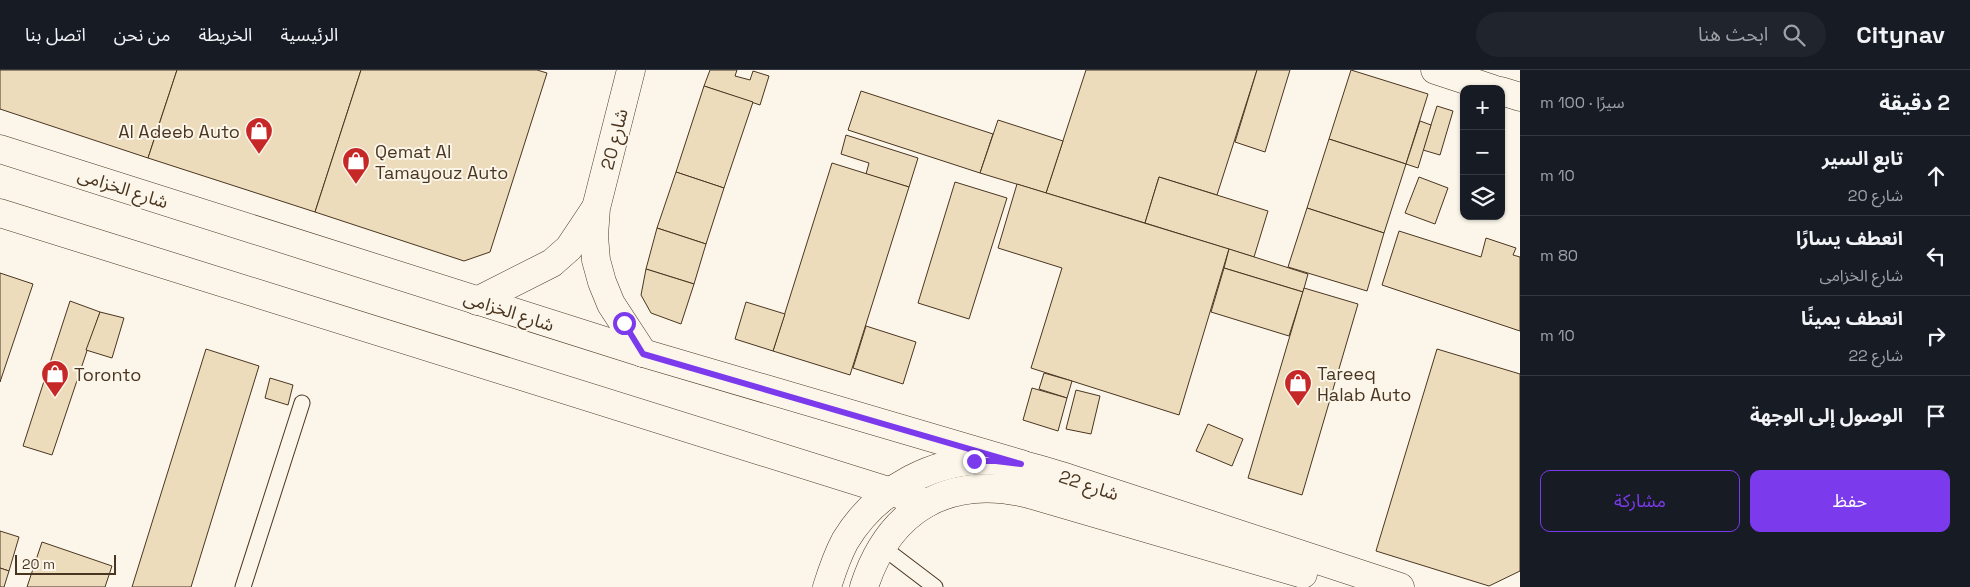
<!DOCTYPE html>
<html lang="ar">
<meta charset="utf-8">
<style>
:root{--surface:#171b24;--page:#20242c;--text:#f1f3f6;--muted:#9ea1a6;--line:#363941;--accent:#7c3aed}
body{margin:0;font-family:"Space Grotesk","Noto Sans Arabic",sans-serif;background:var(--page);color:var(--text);direction:rtl}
.controls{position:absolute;right:15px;top:15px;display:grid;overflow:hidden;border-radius:10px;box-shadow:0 1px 4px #0004}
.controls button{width:45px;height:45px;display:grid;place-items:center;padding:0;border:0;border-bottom:1px solid var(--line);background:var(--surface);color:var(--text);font:25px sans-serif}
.scale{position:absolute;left:15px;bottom:12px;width:101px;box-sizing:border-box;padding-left:5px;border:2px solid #4a3520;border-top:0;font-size:14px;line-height:18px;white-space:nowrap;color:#4a3520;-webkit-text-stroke:4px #fbf6e9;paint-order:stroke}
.stop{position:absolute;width:15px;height:15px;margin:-11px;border:4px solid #7c3aed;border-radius:50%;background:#fff}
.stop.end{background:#7c3aed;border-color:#fff;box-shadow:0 1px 5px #0008}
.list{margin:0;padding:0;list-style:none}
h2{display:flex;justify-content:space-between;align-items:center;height:65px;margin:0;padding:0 20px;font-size:21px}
h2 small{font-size:16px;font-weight:400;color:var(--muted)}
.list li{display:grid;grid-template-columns:32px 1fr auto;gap:15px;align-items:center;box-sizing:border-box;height:80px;padding:0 20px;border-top:1px solid var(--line)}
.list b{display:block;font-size:19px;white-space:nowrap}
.list p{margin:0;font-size:16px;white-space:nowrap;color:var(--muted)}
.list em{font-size:16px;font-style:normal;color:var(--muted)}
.actions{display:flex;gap:10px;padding:15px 20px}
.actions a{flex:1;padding:11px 0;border:1px solid var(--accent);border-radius:10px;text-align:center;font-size:18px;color:var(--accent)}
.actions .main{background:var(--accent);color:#fff}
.icon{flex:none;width:28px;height:28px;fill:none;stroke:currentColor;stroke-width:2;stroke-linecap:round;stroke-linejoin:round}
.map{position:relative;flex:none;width:1520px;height:517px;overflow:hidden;direction:ltr}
header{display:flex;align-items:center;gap:30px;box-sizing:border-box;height:70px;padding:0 25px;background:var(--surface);border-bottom:1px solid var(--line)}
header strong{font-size:24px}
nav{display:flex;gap:28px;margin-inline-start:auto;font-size:18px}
.search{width:350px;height:45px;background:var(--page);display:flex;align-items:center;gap:12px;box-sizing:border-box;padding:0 18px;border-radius:28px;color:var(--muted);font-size:19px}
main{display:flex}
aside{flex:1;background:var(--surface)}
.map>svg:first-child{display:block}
.building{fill:#ecdcbc;stroke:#4a3520}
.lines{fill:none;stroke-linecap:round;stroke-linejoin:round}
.service-casing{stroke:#4a3520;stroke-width:17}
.minor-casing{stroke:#4a3520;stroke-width:29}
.tertiary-casing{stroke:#4a3520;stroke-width:29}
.service{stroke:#fbf6e9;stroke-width:15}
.minor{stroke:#fbf6e9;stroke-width:28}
.tertiary{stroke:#fbf6e9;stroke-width:28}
.route{stroke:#7c3aed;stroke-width:6}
.labels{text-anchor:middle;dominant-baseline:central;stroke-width:4;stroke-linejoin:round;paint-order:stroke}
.poi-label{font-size:18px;fill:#4a3520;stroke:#fbf6e9;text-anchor:start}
.street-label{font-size:18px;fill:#4a3520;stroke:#fbf6e9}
</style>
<header>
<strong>Citynav</strong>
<div class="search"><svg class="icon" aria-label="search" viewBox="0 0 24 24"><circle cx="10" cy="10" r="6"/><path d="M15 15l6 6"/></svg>ابحث هنا</div>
<nav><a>الرئيسية</a><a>الخريطة</a><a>من نحن</a><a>اتصل بنا</a></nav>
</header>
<main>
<aside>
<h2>2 دقيقة<small>سيرًا · 100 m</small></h2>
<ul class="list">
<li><svg class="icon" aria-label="ahead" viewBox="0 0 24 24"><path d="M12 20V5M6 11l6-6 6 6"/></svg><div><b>تابع السير</b><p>شارع 20</p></div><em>10 m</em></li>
<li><svg class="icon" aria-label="left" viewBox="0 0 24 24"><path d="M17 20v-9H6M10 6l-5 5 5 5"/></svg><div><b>انعطف يسارًا</b><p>شارع الخزامى</p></div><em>80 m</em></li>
<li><svg class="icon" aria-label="right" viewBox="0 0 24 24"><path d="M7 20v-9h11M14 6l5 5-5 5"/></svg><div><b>انعطف يمينًا</b><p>شارع 22</p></div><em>10 m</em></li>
<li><svg class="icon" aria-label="arrive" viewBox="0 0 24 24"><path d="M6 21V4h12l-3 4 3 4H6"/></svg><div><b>الوصول إلى الوجهة</b></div></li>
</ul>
<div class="actions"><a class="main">حفظ</a><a>مشاركة</a></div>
</aside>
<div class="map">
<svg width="1520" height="517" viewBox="0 0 1520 517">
<rect width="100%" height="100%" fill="#fbf6e9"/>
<g class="building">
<polygon points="0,0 177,0 148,88 0,39"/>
<polygon points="177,0 361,0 315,142 148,88"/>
<polygon points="361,0 537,0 547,3 490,182 464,191 315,142"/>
<polygon points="710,0 737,0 735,6 750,10 753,1 769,6 760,35 704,16"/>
<polygon points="1086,0 1257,0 1217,125 1159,107 1145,153 1046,123"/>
<polygon points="1257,0 1290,0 1265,82 1235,72"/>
<polygon points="1351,0 1428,24 1406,94 1329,69"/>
<polygon points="704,16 753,32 724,118 676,102"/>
<polygon points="861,21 993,64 980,103 848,60"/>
<polygon points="1437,36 1453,41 1440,85 1423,80"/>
<polygon points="998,50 1063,71 1046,123 980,103"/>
<polygon points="1420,51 1431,55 1418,98 1406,94"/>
<polygon points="846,65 918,88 909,117 866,104 869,93 841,84"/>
<polygon points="1329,69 1406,94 1384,163 1307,138"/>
<polygon points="832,93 909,117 850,305 773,281"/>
<polygon points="676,102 724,118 706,174 657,158"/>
<polygon points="1159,107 1268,141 1254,187 1145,153"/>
<polygon points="1419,107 1448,118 1435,154 1405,143"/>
<polygon points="955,112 1007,128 969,249 918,233"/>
<polygon points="1017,114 1229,179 1179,345 1031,298 1062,198 998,178"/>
<polygon points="1307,138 1384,163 1367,221 1288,197"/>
<polygon points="657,158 706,174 694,214 646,199"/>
<polygon points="1399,161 1481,187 1486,168 1516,178 1513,185 1520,187 1520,261 1382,215"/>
<polygon points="1229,179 1308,204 1303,222 1224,198"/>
<polygon points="1224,198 1303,222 1289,266 1211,242"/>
<polygon points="646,199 694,214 681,254 651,243 641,225"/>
<polygon points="0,203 33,214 0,312"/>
<polygon points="1304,218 1358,234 1302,425 1248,408"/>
<polygon points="70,231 100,242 52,385 23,376"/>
<polygon points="746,232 785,244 773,281 735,269"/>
<polygon points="100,242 124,248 112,288 86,280"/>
<polygon points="866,256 916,272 903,314 853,298"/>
<polygon points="206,279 259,296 191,517 132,517"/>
<polygon points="1437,279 1520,304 1520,501 1489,516 1376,481"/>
<polygon points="1044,303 1072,311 1067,328 1039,319"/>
<polygon points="270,308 293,315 288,335 265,328"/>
<polygon points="1032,318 1067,328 1058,361 1023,350"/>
<polygon points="1076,320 1100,326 1091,364 1066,359"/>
<polygon points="1208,354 1243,369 1232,396 1196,381"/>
<polygon points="0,461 19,467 9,501 0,498"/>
<polygon points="42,472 112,496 105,517 27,517"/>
<polygon points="0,498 9,501 4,517 0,517"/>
</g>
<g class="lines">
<defs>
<g id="service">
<polyline points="881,476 935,517"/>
<polyline points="243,517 302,333"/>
</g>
<g id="minor">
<polyline points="631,0 596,138 594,166 596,190 602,212 611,234 643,283"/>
<polyline points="1435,0 1493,19"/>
<polyline points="1501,21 1520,27"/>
<polyline points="477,231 552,193 569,178 595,139"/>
</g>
<g id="tertiary">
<polyline points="0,79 643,283 1021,394"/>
<polyline points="0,143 927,433"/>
<path d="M827 517C832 501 837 486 845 471 876 419 937 386 997 391 1022 393 1044 401 1068 408L1400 517"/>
<path d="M864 517C889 439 949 404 1029 424L1303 504"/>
</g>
</defs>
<use href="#service" class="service-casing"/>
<use href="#minor" class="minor-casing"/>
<use href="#tertiary" class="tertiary-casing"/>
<use href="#service" class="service"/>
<use href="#minor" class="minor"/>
<use href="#tertiary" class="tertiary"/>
</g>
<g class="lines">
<polyline class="route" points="624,253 643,284 1021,394 996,391 974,391"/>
</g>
<defs>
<symbol id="shop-pin" viewBox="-11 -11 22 30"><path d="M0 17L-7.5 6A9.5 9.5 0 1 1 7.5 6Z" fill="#c62828" stroke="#fbf6e9"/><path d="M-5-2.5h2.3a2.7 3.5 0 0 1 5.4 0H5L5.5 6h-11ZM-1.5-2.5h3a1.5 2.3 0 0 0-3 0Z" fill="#fff"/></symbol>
</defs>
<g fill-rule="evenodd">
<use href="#shop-pin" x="243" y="45" width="32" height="43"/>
<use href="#shop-pin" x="340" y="75" width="32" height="43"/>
<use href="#shop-pin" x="39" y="288" width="32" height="43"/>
<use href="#shop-pin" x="1282" y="297" width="32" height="43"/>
</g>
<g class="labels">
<g class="poi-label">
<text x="240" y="61" text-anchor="end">Al Adeeb Auto</text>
<text x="375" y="81">Qemat Al<tspan x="375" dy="21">Tamayouz Auto</tspan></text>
<text x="1317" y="303">Tareeq<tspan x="1317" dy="21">Halab Auto</tspan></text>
<text x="74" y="304">Toronto</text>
</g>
<g class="street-label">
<text transform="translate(614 69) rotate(-76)">شارع 20</text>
<text transform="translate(123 118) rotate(18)">شارع الخزامى</text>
<text transform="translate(509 241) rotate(18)">شارع الخزامى</text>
<text transform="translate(1089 415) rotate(18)">شارع 22</text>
</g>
</g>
</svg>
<div class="controls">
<button>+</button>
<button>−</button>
<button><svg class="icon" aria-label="layers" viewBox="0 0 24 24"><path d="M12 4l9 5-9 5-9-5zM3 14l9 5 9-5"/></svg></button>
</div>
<div class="scale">20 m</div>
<div class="stop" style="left:624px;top:253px"></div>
<div class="stop end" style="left:974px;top:391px"></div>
</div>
</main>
